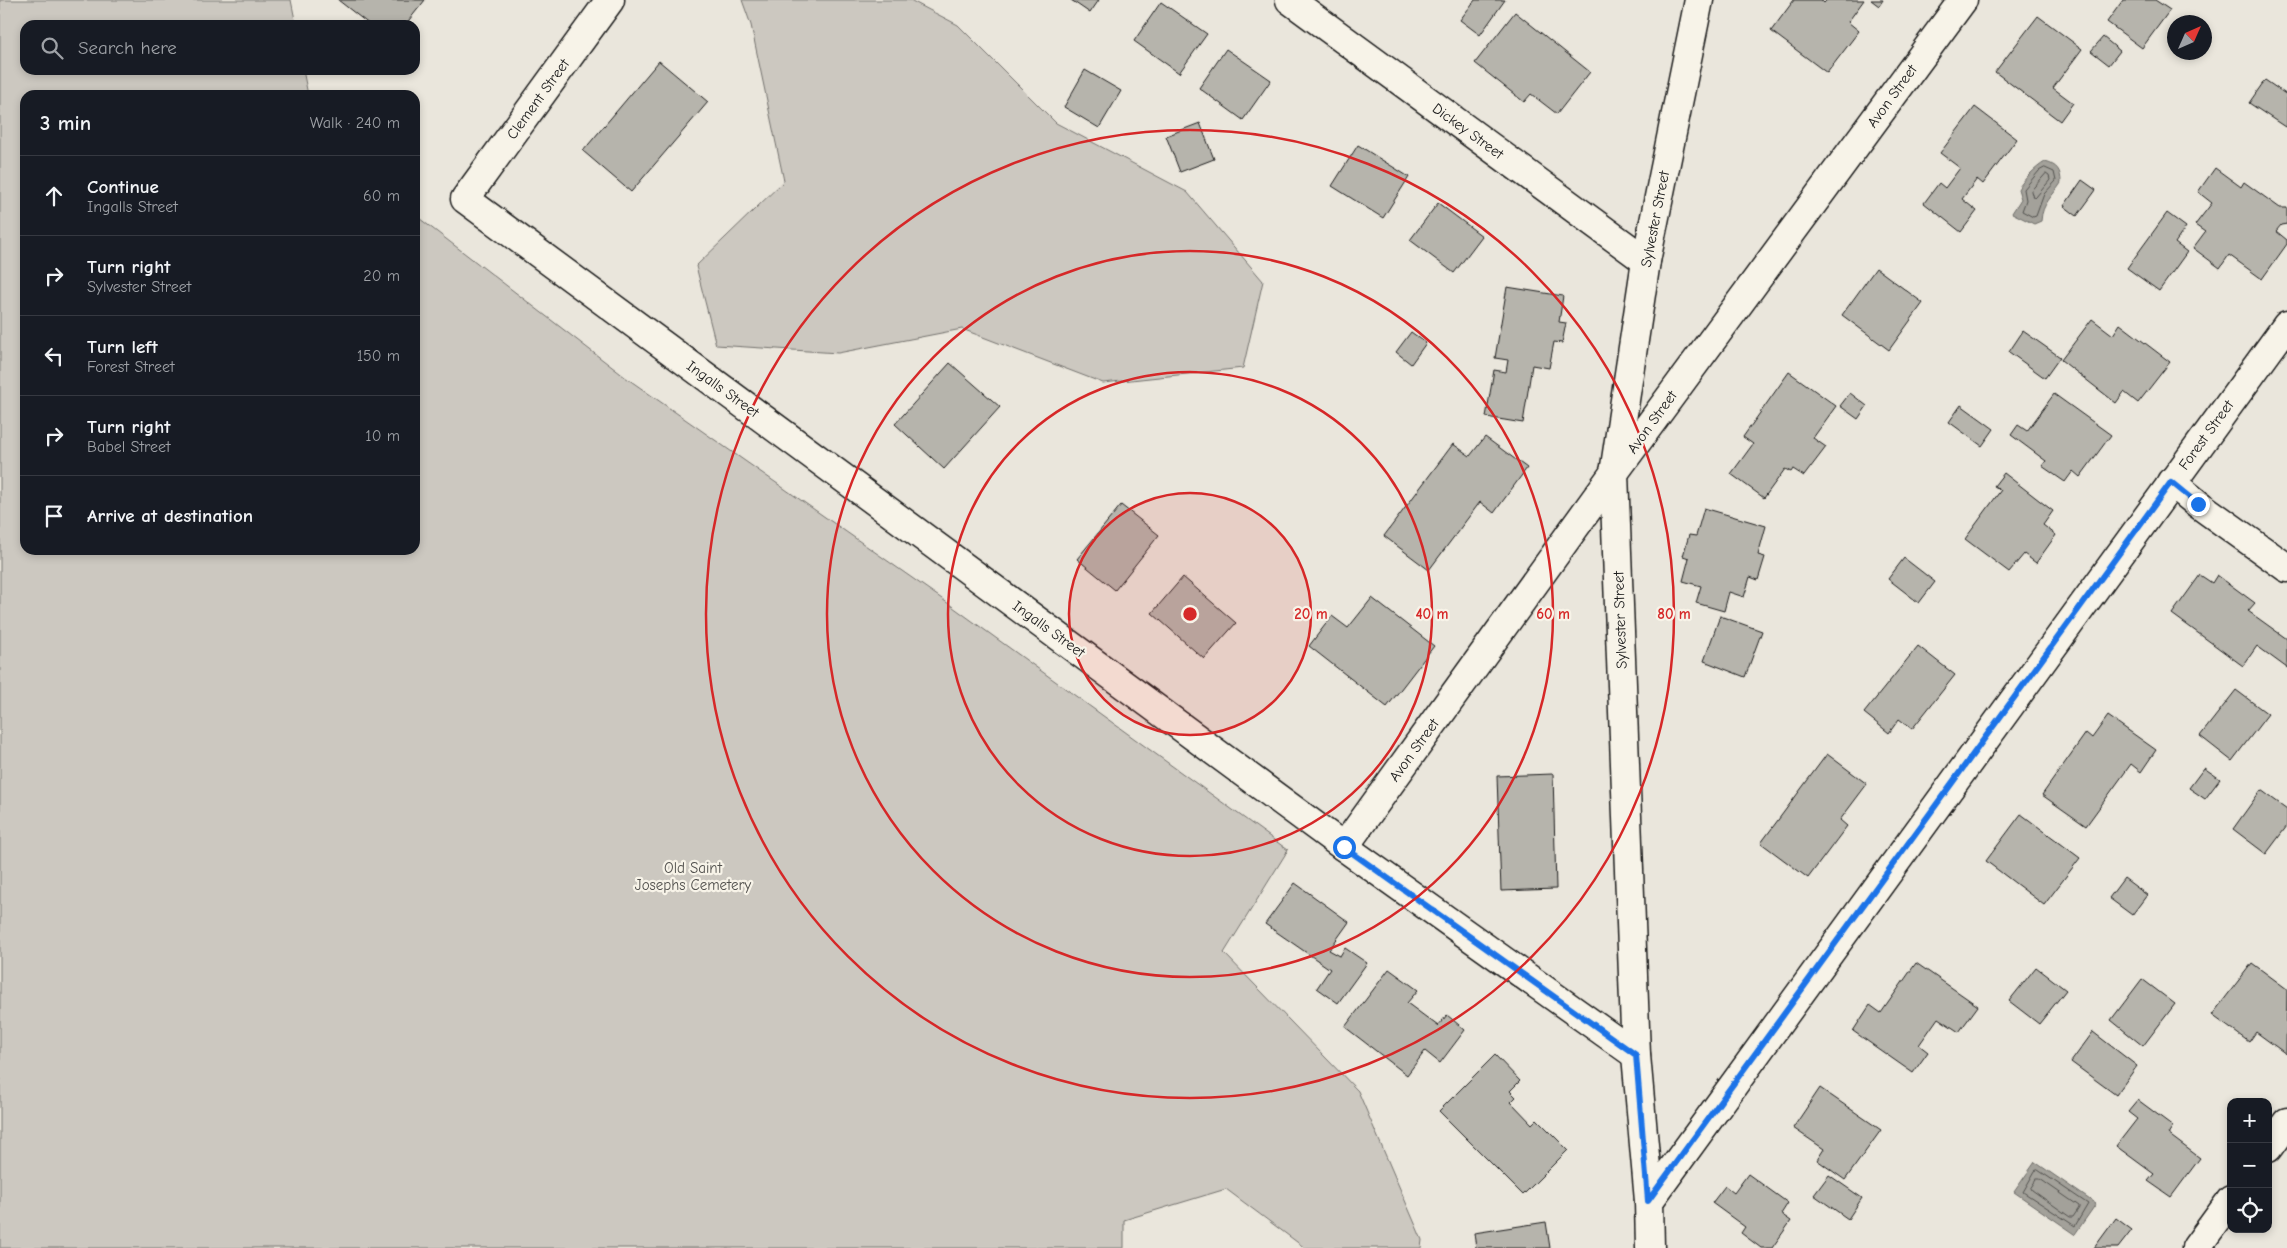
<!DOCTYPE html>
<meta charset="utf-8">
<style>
:root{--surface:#171b24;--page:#242831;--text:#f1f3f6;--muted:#9ea1a6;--line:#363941}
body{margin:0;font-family:"Comic Neue",sans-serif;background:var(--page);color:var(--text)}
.controls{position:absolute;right:15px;bottom:15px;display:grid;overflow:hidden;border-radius:10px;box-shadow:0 2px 8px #0003}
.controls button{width:45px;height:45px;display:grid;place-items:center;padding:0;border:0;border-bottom:1px solid var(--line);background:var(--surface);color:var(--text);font:25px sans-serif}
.compass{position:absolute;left:2167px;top:15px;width:45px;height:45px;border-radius:50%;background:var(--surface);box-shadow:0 2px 8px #0003;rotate:45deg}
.stop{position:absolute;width:15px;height:15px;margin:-11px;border:4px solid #1a73e8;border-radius:50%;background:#fff}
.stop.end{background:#1a73e8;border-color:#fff;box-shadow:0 1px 5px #0008}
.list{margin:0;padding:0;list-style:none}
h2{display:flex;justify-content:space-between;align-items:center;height:65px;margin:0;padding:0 20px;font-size:21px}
h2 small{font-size:16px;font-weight:400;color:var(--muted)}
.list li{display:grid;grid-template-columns:32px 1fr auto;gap:15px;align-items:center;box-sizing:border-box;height:80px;padding:0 20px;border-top:1px solid var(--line)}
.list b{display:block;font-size:19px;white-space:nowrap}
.list p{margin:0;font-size:16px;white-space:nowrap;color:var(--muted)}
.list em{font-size:16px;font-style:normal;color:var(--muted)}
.icon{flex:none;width:28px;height:28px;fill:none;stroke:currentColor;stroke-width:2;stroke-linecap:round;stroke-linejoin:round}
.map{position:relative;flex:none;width:2287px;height:1248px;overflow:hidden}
.search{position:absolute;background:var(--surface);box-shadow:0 2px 8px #0003;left:20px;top:20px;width:400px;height:55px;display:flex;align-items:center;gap:12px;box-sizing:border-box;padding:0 18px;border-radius:15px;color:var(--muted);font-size:19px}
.panel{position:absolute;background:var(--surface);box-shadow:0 2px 8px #0003;left:20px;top:90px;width:400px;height:465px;border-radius:15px}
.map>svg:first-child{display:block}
.green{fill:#ccc8c0;stroke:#74726e}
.water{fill:#a3a19a;stroke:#6d6c68}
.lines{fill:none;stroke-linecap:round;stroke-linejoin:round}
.shore{stroke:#52514e;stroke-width:1}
.building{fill:#b6b4ac;stroke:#1c1c1c}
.minor-casing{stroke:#1c1c1c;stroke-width:31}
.minor{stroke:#f7f3e8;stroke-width:28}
.route{stroke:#1a73e8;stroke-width:6}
.ring{fill:none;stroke:#d62828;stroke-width:2.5}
.labels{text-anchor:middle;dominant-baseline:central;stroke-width:4.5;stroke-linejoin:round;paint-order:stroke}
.street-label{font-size:15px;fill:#1c1c1c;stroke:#f7f3e8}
.park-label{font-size:15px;fill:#51504d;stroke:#f7f3e8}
.centre{fill:#d62828;stroke:#f7f3e8;stroke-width:2.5}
.ring-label{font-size:15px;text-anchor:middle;font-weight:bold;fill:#d62828;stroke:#f7f3e8;stroke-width:4.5;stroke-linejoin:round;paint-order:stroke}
</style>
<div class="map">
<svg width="2287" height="1248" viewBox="0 0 2287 1248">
<rect width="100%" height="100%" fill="#eae6dc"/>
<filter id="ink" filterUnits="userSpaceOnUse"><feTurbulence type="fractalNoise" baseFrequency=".02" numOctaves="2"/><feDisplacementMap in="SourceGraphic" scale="10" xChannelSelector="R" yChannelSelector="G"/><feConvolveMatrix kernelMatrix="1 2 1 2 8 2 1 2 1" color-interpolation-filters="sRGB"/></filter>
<g filter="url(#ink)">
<g class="green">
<polygon points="0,0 291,0 296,25 25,25 25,70 303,70 308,95 25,95 25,550 415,550 415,215 625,377 942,599 1288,850 1224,953 1358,1091 1422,1240 1421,1248 1305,1248 1226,1189 1124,1220 1124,1248 0,1248"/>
<polygon points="742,0 910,0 958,25 1056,123 1187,192 1263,281 1243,368 1103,383 962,329 838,353 716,345 696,266 784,181 751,25"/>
</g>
<g class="water">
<path d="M2045 162C2057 165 2061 170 2061 183 2053 196 2042 203 2041 221L2034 224 2012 213 2021 199 2018 189C2023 180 2036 167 2045 162Z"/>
<polygon points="2035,1162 2096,1204 2075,1234 2014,1192"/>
</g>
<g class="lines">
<g class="shore">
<polygon points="2045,168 2054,172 2056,181 2044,194 2036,216 2033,217 2022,211 2026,200 2024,189 2039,171"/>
<polygon points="2046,174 2049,176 2050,180 2036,197 2033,198 2031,191"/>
<polygon points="2038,1170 2088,1204 2075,1226 2023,1192 2035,1171"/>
<polygon points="2037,1179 2040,1179 2079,1206 2079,1208 2073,1217 2070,1217 2032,1190 2031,1188"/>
</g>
</g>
<g class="building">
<polygon points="338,0 425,0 405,25 370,25"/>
<polygon points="1071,0 1099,0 1090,13"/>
<polygon points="1475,0 1505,0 1480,35 1460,20"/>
<polygon points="1794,0 1821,0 1824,3 1827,0 1864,0 1848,22 1859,31 1827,73 1771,31"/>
<polygon points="1871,0 1883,0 1879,6"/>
<polygon points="2123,0 2155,0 2170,10 2142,48 2107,22"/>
<polygon points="1161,2 1207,34 1179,73 1134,41"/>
<polygon points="1515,12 1590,72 1557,114 1531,94 1524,102 1475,63"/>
<polygon points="2038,16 2082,49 2053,88 2073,103 2060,121 1995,72"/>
<polygon points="2103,37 2120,51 2109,65 2091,51"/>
<polygon points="1226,49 1271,80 1243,120 1199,88"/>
<polygon points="659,61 708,102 631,192 583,151"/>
<polygon points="1085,70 1121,91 1099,128 1064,107"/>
<polygon points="2265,80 2287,95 2287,124 2285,127 2249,103"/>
<polygon points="1975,107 2017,139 1983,184 1977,179 1962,199 1977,211 1961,232 1924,203 1939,183 1945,188 1960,168 1940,153"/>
<polygon points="1200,123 1214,159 1180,172 1166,136"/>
<polygon points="1358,145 1409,177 1383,218 1332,186"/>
<polygon points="2215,168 2241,187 2244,182 2280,208 2287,208 2287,224 2281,225 2276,231 2287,240 2287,244 2262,279 2229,255 2220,268 2193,248 2205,232 2195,225 2212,203 2198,192"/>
<polygon points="2082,180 2096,190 2077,216 2064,206"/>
<polygon points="1438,203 1482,236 1454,273 1410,240"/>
<polygon points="2167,213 2186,227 2175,243 2187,252 2159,291 2127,268"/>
<polygon points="1876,268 1923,303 1889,350 1842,315"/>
<polygon points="1507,287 1563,296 1559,322 1566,323 1562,343 1554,342 1549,368 1532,365 1523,423 1486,417 1494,370 1506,372 1508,360 1495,358"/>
<polygon points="2092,319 2113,335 2120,324 2170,362 2138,403 2124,392 2116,403 2061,360"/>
<polygon points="2023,331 2060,357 2045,378 2009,352"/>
<polygon points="1411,332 1426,343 1411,364 1396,352"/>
<polygon points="950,363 1000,407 944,469 895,424"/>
<polygon points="1789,372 1836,406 1813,438 1826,447 1804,476 1793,469 1791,472 1785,469 1764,498 1731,474 1753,444 1743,437"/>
<polygon points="1850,393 1867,406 1858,419 1840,406"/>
<polygon points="2054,394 2111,435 2080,477 2073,471 2065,482 2042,466 2046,461 2011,435 2018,425 2027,431"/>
<polygon points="1961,405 1994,429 1982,446 1949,422"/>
<polygon points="1485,437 1527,468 1494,513 1480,502 1429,570 1384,536 1453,444 1470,456"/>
<polygon points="2004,473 2053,511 2043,525 2056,535 2036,563 2024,554 2009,572 1965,539 2001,490 1994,486"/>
<polygon points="1121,505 1159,535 1115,590 1077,559"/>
<polygon points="1704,508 1766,526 1758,555 1765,557 1758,580 1750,577 1744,597 1729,592 1724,611 1696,603 1701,586 1683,581 1689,558 1683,556 1689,535 1696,536"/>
<polygon points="1904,558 1935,582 1919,603 1888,579"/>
<polygon points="2200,575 2212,583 2217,575 2255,603 2248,611 2287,639 2287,668 2257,646 2243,666 2172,614"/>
<polygon points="1183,577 1236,623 1204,659 1152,613"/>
<polygon points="1372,598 1434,646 1387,707 1309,646 1332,616 1348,628"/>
<polygon points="1720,616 1762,631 1745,677 1704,661"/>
<polygon points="1918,646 1955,675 1912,729 1899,719 1889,733 1864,713"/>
<polygon points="2236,690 2268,714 2232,761 2200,736"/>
<polygon points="2108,716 2156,750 2141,772 2131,764 2086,826 2042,795 2086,733 2092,738"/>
<polygon points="1827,754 1867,784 1840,820 1847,826 1808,878 1761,843"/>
<polygon points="2204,768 2220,779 2205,799 2189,788"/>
<polygon points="1553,774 1556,889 1501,891 1497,776"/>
<polygon points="2261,790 2287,809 2287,826 2266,854 2233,829"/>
<polygon points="2021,814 2080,858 2044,905 1986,861"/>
<polygon points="2124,878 2147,895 2132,915 2109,898"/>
<polygon points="1295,883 1349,922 1329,950 1340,956 1345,948 1367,963 1338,1003 1317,988 1330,969 1265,924"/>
<polygon points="1916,963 1978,1006 1959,1032 1938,1018 1919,1045 1928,1052 1913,1073 1853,1031 1870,1005 1881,1013"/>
<polygon points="2252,963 2287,989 2286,1054 2256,1032 2249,1042 2212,1015"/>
<polygon points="2036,967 2066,990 2039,1024 2009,1001"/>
<polygon points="1389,969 1418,990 1407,1003 1438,1026 1447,1015 1465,1030 1440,1063 1425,1051 1407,1075 1345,1027"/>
<polygon points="2142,979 2175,1004 2143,1046 2111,1020"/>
<polygon points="2093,1032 2137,1066 2116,1095 2071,1062"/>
<polygon points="1495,1055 1520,1081 1510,1091 1516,1097 1511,1102 1532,1124 1537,1119 1568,1150 1523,1195 1439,1111"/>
<polygon points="1820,1088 1881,1130 1845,1180 1817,1160 1824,1149 1793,1128"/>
<polygon points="2138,1100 2173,1126 2168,1134 2200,1158 2171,1197 2148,1181 2154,1174 2116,1146 2137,1119 2128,1112"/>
<polygon points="1748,1174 1788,1203 1781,1214 1791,1221 1772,1248 1761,1248 1741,1233 1745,1227 1712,1203 1725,1186 1734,1193"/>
<polygon points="1829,1175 1862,1198 1848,1219 1814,1195"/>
<polygon points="2116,1218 2132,1230 2118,1248 2094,1248"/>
<polygon points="1546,1222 1550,1248 1476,1248 1474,1233"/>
</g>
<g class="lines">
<defs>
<g id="minor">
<polyline points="610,0 465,199 1344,847 1636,1055"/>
<polyline points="1290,0 1646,261"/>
<polyline points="2171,482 2198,504 2287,568"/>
<polyline points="1344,847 1614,473 1963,0"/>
<polyline points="2268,1148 2287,1122"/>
<polyline points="1649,1201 2287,325"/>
<polyline points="1650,1248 1649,1201 1636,1055 1614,473 1646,261 1699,0"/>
<polyline points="2196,1248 2231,1200"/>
</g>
</defs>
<use href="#minor" class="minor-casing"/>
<use href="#minor" class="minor"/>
</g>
</g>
<g class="lines" filter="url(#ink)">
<polyline class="route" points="1344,847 1636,1055 1648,1201 2171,482 2198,504"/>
</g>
<circle cx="1190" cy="614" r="121" fill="#d62828" fill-opacity=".12"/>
<g class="ring">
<circle cx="1190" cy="614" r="121"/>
<circle cx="1190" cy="614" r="242"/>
<circle cx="1190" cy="614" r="363"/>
<circle cx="1190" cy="614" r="484"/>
</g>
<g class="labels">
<g class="street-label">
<text transform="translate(1892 96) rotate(-54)">Avon Street</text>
<text transform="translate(538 99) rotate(-54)">Clement Street</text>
<text transform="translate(1468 131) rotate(36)">Dickey Street</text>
<text transform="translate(1655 219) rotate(-79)">Sylvester Street</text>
<text transform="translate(723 389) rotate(36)">Ingalls Street</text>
<text transform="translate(1652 422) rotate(-54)">Avon Street</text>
<text transform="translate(2206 435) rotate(-54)">Forest Street</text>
<text transform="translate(1620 620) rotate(-92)">Sylvester Street</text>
<text transform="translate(1049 629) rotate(36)">Ingalls Street</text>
<text transform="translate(1414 750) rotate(-54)">Avon Street</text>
</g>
<g class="park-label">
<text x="693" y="868">Old Saint<tspan x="693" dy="17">Josephs Cemetery</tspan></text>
</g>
</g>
<circle cx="1190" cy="614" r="8" class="centre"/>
<g class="ring-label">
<text x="1311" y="619">20 m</text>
<text x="1432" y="619">40 m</text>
<text x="1553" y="619">60 m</text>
<text x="1674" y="619">80 m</text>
</g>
</svg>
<div class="controls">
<button>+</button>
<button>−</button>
<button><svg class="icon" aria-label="locate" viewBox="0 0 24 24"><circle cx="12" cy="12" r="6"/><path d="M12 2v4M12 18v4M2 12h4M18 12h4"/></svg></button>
</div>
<svg class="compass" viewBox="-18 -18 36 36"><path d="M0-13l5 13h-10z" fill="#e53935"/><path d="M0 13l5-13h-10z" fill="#9ea1a6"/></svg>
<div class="stop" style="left:1344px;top:847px"></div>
<div class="stop end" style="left:2198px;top:504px"></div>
<div class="search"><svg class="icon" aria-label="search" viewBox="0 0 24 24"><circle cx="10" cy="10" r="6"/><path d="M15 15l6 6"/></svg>Search here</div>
<section class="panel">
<h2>3 min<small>Walk · 240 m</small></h2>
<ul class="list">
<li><svg class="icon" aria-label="ahead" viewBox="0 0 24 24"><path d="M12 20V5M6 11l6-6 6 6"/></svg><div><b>Continue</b><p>Ingalls Street</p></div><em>60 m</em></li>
<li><svg class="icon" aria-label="right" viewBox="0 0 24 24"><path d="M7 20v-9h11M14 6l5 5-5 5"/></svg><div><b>Turn right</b><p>Sylvester Street</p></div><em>20 m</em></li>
<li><svg class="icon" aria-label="left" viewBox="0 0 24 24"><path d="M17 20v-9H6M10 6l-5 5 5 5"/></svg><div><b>Turn left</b><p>Forest Street</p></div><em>150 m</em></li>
<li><svg class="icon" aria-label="right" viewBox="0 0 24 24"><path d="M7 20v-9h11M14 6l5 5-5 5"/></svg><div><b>Turn right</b><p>Babel Street</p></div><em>10 m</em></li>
<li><svg class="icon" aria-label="arrive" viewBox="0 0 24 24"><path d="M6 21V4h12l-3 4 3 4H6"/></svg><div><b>Arrive at destination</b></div></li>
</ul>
</section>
</div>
